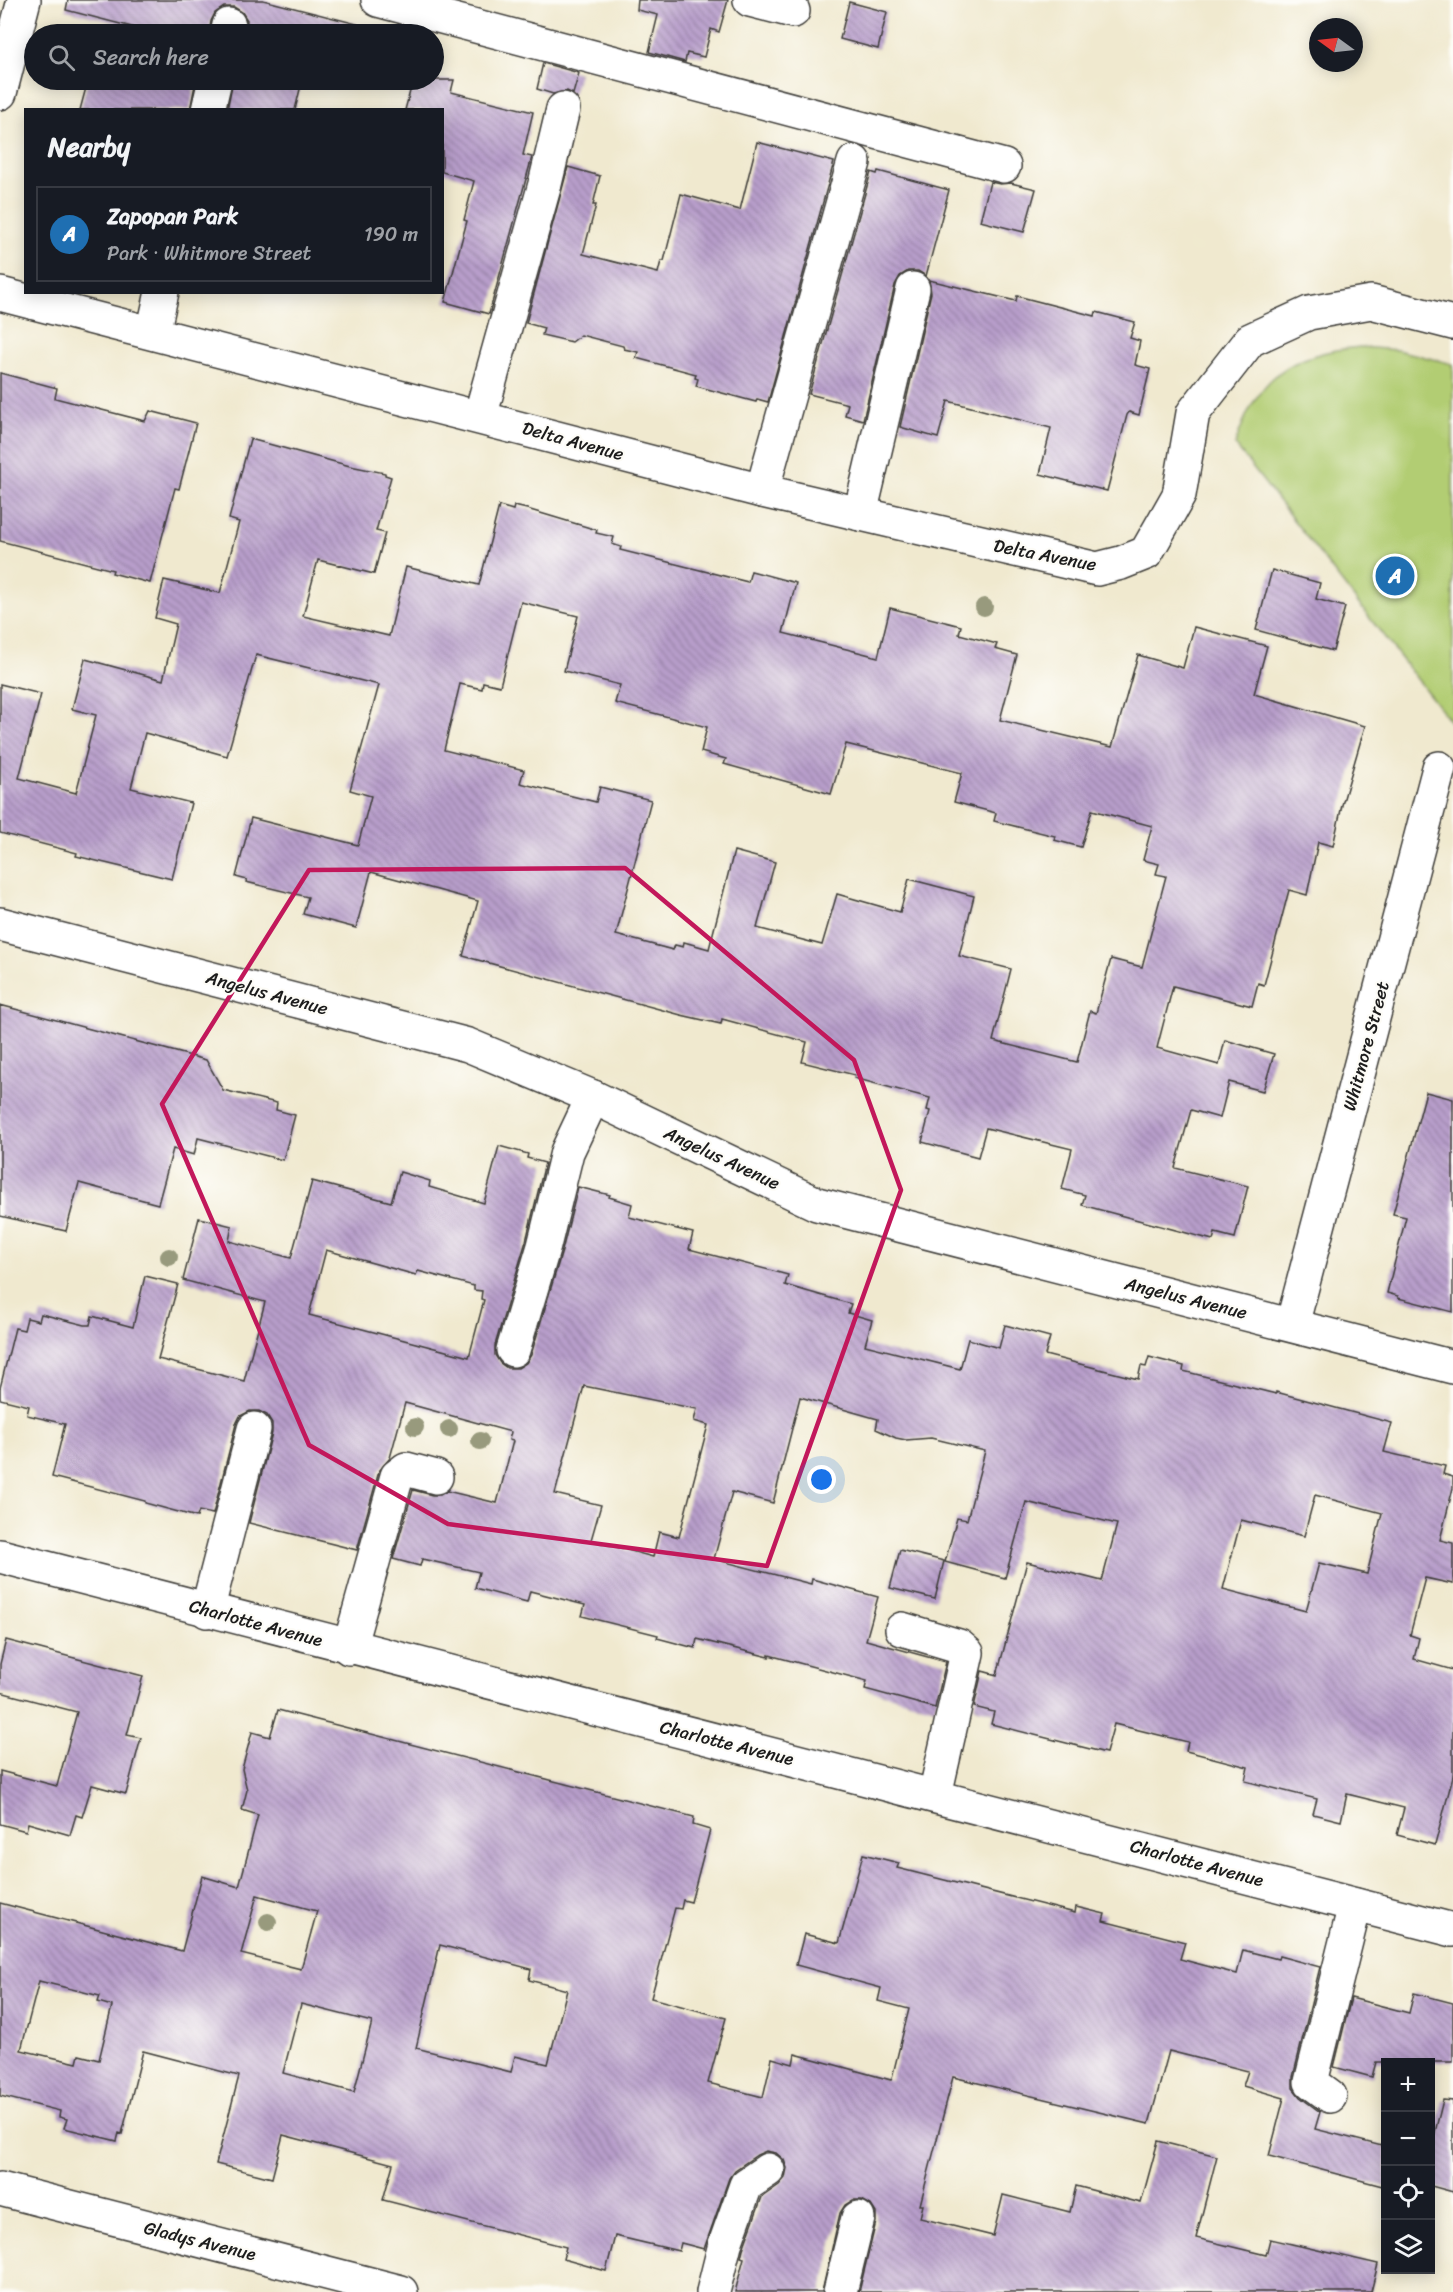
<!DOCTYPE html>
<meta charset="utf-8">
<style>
:root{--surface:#171b24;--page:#20242c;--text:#f1f3f6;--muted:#9ea1a6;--line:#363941;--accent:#1f6fb2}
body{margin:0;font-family:Sriracha,sans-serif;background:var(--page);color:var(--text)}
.controls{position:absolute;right:18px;bottom:18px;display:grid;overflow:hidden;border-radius:0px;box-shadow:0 3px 15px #0003}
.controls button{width:54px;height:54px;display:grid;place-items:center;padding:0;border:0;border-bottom:2px solid var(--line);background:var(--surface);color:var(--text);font:30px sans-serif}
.compass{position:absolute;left:1309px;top:18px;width:54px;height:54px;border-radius:50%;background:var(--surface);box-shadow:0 3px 15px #0003;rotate:285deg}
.you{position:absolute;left:822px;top:1480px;width:21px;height:21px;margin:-15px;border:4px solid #fff;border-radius:50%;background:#1a73e8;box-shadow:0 0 0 9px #1a73e833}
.badge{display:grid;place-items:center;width:39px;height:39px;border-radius:50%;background:var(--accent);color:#fff;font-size:20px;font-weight:700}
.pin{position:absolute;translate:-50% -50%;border:3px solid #fff;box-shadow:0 2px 6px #0006}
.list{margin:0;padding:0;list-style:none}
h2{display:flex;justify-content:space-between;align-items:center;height:78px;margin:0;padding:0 24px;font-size:26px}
h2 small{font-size:20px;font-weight:400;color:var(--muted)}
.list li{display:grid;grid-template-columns:39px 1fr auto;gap:18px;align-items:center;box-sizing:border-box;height:96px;margin:0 12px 12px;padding:0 12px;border:2px solid var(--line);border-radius:0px}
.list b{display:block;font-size:22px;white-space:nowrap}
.list p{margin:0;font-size:20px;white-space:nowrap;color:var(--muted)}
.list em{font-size:20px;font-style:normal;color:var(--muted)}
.icon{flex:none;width:33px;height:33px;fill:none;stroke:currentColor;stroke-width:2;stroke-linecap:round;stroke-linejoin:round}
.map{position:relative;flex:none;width:1453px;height:2292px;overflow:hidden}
.search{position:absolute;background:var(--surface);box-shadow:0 3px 15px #0003;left:24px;top:24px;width:420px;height:66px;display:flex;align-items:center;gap:15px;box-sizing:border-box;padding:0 21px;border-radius:33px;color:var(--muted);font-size:22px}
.panel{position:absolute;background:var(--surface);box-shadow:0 3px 15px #0003;left:24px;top:108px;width:420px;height:186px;border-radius:0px}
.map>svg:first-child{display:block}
.park{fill:#b2cd73;stroke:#677448;stroke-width:1.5}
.building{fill:url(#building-back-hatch);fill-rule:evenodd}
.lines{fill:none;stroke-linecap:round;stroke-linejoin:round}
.minor-casing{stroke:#3c3b37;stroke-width:36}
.minor{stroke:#fff;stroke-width:33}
.tree{fill:#989a7d}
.marked{fill:none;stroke:#c2185b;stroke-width:4.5;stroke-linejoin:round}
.labels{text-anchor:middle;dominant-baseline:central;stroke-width:4.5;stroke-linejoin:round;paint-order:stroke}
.street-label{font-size:18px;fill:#1c1c1c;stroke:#fdfcf7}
</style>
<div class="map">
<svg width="1453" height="2292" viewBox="0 0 1453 2292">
<defs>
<pattern id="building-back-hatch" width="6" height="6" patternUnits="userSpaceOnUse" patternTransform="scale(1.5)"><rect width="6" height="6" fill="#b89ecb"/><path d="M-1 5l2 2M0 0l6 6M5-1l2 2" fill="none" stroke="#9580a4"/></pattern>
</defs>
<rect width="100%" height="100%" fill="#fdfcf7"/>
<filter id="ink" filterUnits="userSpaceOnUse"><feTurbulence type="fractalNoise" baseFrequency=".0167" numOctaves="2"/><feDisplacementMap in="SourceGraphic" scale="12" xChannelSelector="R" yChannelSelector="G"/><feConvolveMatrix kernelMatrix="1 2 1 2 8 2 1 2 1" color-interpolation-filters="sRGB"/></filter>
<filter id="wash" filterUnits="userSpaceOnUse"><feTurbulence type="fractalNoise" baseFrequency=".008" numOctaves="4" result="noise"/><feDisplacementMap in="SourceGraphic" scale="24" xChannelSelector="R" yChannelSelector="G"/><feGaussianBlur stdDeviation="1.35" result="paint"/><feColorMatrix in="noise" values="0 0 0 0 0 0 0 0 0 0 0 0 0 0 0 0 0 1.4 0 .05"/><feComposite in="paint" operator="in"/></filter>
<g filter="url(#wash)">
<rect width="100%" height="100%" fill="#f0e9cf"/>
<path class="park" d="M1360 347 1397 350 1453 364V725L1235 445C1256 377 1290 353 1360 347Z"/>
<g id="blocks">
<g class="building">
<polygon points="68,0 263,0 357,24 356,34 246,34 247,20 242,12 234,7 224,7 215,13 211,21 209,34 159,34 66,10"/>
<polygon points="638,0 728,0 719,32 711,29 704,57 687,53 685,62 649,52 658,15 637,10"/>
<polygon points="849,2 887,12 878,49 840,39"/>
<polygon points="543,63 579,73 573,94 567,91 553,94 537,89"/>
<polygon points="88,80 196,80 190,110 80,110"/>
<polygon points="233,80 281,80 301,85 295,110 227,110"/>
<polygon points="413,80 454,80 451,92 533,112 523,155 532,157 489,314 445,302 467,221 464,220 474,181 442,172 442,110 405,110"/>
<polygon points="757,142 834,162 768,402 757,399 756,402 696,386 698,379 695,378 696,374 636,358 638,352 624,349 623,346 581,335 572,342 542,335 544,328 526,323 568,167 600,176 593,205 596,205 583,254 658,273 661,261 664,261 681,194 740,210"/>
<polygon points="878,171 949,190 926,276 918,271 908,271 900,276 895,285 863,420 845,415 848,404 809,394 871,172 877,174"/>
<polygon points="990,182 1000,184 1011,183 1036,189 1024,232 980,221"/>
<polygon points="929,280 1016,301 1017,296 1095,316 1096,312 1135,322 1130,338 1140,341 1135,365 1150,369 1139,415 1129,412 1127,415 1107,491 1040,474 1051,428 948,401 938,438 900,427 931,293"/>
<polygon points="0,373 57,388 55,398 145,421 150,411 196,423 179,489 175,488 150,583 112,573 113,570 0,541"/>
<path d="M250 439 350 466 385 473V475L391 477 376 531 385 533 374 574 318 560 303 616 389 636 406 567 479 585 499 506 513 510 514 506 527 509 597 530 596 533 614 537 612 544 621 547 620 550 748 582 751 571 796 583 783 633 878 657 890 608 961 626 959 634 997 644 995 649 1017 655 1000 720 1112 747 1138 655 1183 668 1194 627 1267 646 1254 694 1365 726 1342 805 1333 846 1318 842 1307 895 1289 890 1264 985 1258 983 1252 1006 1173 986 1157 1048 1219 1065 1225 1040 1274 1054 1263 1091 1229 1082 1220 1118 1191 1110 1175 1168 1248 1186 1235 1238 1215 1233 1213 1240 1082 1205 1085 1195 1062 1189 1072 1149 986 1128 978 1157 922 1142 930 1111 927 1110 930 1098 854 1078 855 1075 802 1062 807 1042 722 1019 721 1024 681 1015 463 956 478 901 371 872 356 928 303 914 308 897 246 882 247 880 236 877 251 818 358 845 371 796 350 790 379 685 256 655 227 756 145 733 131 788 191 803 172 879 76 856 77 853 0 833V684L41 694 19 778 76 793 96 715 72 709 85 659 163 680 176 624 155 618 164 580 220 593 239 522 229 519ZM521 602 578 616 564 671 620 685 615 703 707 727 701 752 726 759 724 764 831 794 846 744 962 773 954 802 996 813 994 821 1055 836 1054 840 1081 847 1092 810 1152 826 1143 860 1159 864 1156 874 1166 876 1142 967 1111 959 1096 1013 1090 1011 1077 1062 993 1041 1011 969 959 956 974 896 909 879 900 912 837 894 822 945 757 928 775 862 734 851 709 949 684 942 683 947 675 945 673 950 616 935 651 800 600 787 596 802 520 783 524 770 444 750 460 684 482 689 483 682 500 686Z"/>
<polygon points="1272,570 1320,583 1316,599 1345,607 1333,651 1256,630"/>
<polygon points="0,1005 206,1060 223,1090 277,1103 276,1110 295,1115 283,1160 198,1138 194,1155 173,1149 158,1204 79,1183 66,1231 0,1216"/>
<polygon points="1426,1092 1453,1099 1453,1312 1398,1298 1398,1296 1387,1293 1406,1217 1393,1214"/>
<path d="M499 1146 528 1154 527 1158 545 1163 526 1241 495 1345V1355L500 1363 507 1368H518L526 1363 531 1355 562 1251 578 1187 610 1195 609 1197 632 1204 629 1217 693 1233 689 1249 788 1275 785 1285 851 1304 848 1313 872 1320 865 1345 960 1369 968 1339 999 1348 1005 1325 1050 1337 1045 1355 1138 1379 1141 1366 1146 1367 1149 1357 1184 1366 1183 1371 1276 1394V1392L1392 1423 1384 1452 1445 1466 1443 1474 1453 1477V1488L1440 1540 1453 1543V1584L1425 1578 1410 1635 1419 1638 1414 1659 1453 1670V1776L1435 1845 1397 1835 1404 1808 1347 1794 1341 1821 1313 1814 1317 1799 1245 1781 1248 1767 1186 1751 1188 1742 1114 1724 1106 1753 991 1724 994 1712 974 1707 982 1671 997 1675 1027 1562 1102 1581 1117 1524 1026 1502 1005 1578 945 1562 957 1518 967 1520 985 1451 931 1438 906 1440 896 1438 876 1429 878 1419 800 1397 773 1503 732 1492 714 1559 811 1584 812 1579 878 1597 866 1640 946 1662 935 1708 865 1689 867 1681 769 1655V1657L697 1639 695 1648 657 1638 658 1635 582 1616 585 1605 530 1591 527 1602 475 1588 479 1572 422 1559 420 1566 393 1559 413 1490 432 1495H440L447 1491 497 1503 513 1441 509 1440 511 1432 405 1403 390 1458 379 1471 357 1550 249 1523 272 1433V1423L267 1415 259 1411H250L240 1416 236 1424 213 1514 199 1511 197 1517 145 1503V1501L52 1477 65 1424 27 1415 29 1406 0 1399V1388L15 1328 24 1330 27 1318 39 1321 41 1314 85 1325H90L92 1316 133 1327 145 1276 178 1284 158 1359 244 1381 265 1302 183 1280 199 1218 232 1226 229 1241 291 1258 312 1181 391 1202 400 1172 430 1181 429 1187 484 1203ZM326 1250 416 1275 418 1271 474 1286V1290L482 1291 481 1299 484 1300 469 1357 309 1315ZM584 1386 697 1409 694 1421 708 1425 679 1537 659 1532 653 1557 591 1540 601 1505 555 1494ZM1315 1495 1382 1513 1367 1574 1319 1563 1306 1611 1223 1589 1241 1520 1304 1536Z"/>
<polygon points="900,1550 944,1561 935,1599 890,1588"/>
<polygon points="6,1640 143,1676 127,1735 141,1738 126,1794 92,1785 82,1817 76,1815 70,1835 28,1823 26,1831 0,1824 0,1771 57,1786 77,1712 0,1692 0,1664"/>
<path d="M278 1710 694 1817 693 1825 710 1830 691 1902 683 1900 681 1909 675 1908 651 1998 726 2018 708 2083 763 2097 772 2058 793 2064 795 2054 891 2080 892 2078 909 2009 878 2001 881 1988 796 1965 804 1934 839 1943 863 1854 899 1863 897 1868 1075 1913 1076 1907 1105 1914 1103 1921 1185 1942 1180 1959 1237 1974 1243 1950 1278 1959 1279 1956 1320 1967 1293 2077V2088L1300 2097 1320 2112 1315 2129 1386 2147V2187L1269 2156 1284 2098 1243 2086 1248 2071 1169 2051 1149 2124 953 2077 920 2205H923L920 2218 993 2236 1003 2195 1070 2212 1076 2186 1141 2203 1158 2141 1217 2156 1196 2238 1266 2255 1270 2239 1378 2264 1371 2292H859L876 2222V2213L871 2205 862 2200H853L845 2205 840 2213 822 2292H735L744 2258 741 2257 743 2249 762 2197 779 2185 785 2178 787 2168 784 2160 776 2153 766 2151 757 2155 735 2170 729 2178 704 2249 681 2243 679 2251 615 2236 606 2271 563 2259 566 2247 383 2200 393 2164 283 2135 272 2178 216 2164 239 2076 143 2051 122 2134 119 2133 117 2141 64 2128 67 2119 59 2117 60 2111 0 2096V1903L182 1951 202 1876 239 1887 258 1815 242 1810 247 1790 242 1769 252 1732 270 1737ZM257 1895 317 1911 301 1969 241 1954ZM440 1945 531 1969 529 1980 567 1990 548 2064 515 2056 511 2072 416 2048ZM39 1981 100 1996 98 2002 112 2006 99 2060 79 2055 77 2063 21 2050ZM301 2004 372 2022 354 2092 283 2073Z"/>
<polygon points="1414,1993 1453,2003 1453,2062 1376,2062 1372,2077 1334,2067 1351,1998 1409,2013"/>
<polygon points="1443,2100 1453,2101 1453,2192 1431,2186 1431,2148"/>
</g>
</g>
</g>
<g filter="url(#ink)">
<use href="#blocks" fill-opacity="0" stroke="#3c3b37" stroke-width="1.5"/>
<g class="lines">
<defs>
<g id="minor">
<polyline points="378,0 1004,166"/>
<polyline points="750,0 793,11"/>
<polyline points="227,34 229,25"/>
<polyline points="0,93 24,0"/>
<polyline points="208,110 215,80"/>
<polyline points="0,294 762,491 1097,569 1121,563 1146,553 1179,495 1193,413 1250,340 1309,313 1371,302 1453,323"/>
<polyline points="153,333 162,292"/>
<polyline points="480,417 545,184 563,109"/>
<polyline points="762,491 854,162"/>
<polyline points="860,514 913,289"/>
<polyline points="0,924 468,1045 593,1097 817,1204 1453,1367"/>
<polyline points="1292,1325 1439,768"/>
<polyline points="513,1350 544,1246 567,1152 593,1097"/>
<path d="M0 1556C484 1683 970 1802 1453 1930"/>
<polyline points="207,1611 254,1429"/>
<polyline points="902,1629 959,1646 967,1653 935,1795"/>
<polyline points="349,1648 397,1476 406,1469 436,1477"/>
<polyline points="1330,2096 1311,2082 1355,1905"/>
<polyline points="0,2189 401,2292"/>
<polyline points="713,2292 725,2244 746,2185 768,2170"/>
<polyline points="840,2292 858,2218"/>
</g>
</defs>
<use href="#minor" class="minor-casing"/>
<use href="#minor" class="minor"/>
</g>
<g class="tree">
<circle cx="984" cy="607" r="9"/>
<circle cx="169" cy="1257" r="9"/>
<circle cx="415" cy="1427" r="9"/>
<circle cx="449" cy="1429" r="9"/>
<circle cx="480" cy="1441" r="9"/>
<circle cx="268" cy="1922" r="9"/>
</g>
</g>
<path class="marked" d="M625 868 854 1060 901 1190 767 1566 448 1524 309 1445 162 1104 309 870Z"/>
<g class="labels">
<g class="street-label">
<text transform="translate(573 441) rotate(15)">Delta Avenue</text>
<text transform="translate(1045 555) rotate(11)">Delta Avenue</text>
<text transform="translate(267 993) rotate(15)">Angelus Avenue</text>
<text transform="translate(1366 1046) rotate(-75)">Whitmore Street</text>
<text transform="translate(722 1158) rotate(25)">Angelus Avenue</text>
<text transform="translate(1186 1298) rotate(14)">Angelus Avenue</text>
<text transform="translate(256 1623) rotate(15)">Charlotte Avenue</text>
<text transform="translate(727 1743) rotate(14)">Charlotte Avenue</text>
<text transform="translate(1197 1863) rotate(15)">Charlotte Avenue</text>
<text transform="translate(200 2241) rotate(14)">Gladys Avenue</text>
</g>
</g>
</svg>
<div class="controls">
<button>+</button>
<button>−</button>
<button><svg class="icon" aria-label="locate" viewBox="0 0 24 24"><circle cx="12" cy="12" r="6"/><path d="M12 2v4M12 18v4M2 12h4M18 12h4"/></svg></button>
<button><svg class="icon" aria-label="layers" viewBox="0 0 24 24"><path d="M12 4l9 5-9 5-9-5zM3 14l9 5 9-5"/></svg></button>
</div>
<svg class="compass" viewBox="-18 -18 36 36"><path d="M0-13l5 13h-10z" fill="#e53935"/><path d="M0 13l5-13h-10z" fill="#9ea1a6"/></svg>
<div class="you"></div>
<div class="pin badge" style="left:1395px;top:576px">A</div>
<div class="search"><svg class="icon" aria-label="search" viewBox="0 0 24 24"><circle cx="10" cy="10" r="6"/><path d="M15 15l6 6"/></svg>Search here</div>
<section class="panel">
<h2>Nearby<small></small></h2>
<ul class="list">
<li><span class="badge">A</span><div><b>Zapopan Park</b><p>Park · Whitmore Street</p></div><em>190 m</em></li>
</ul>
</section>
</div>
